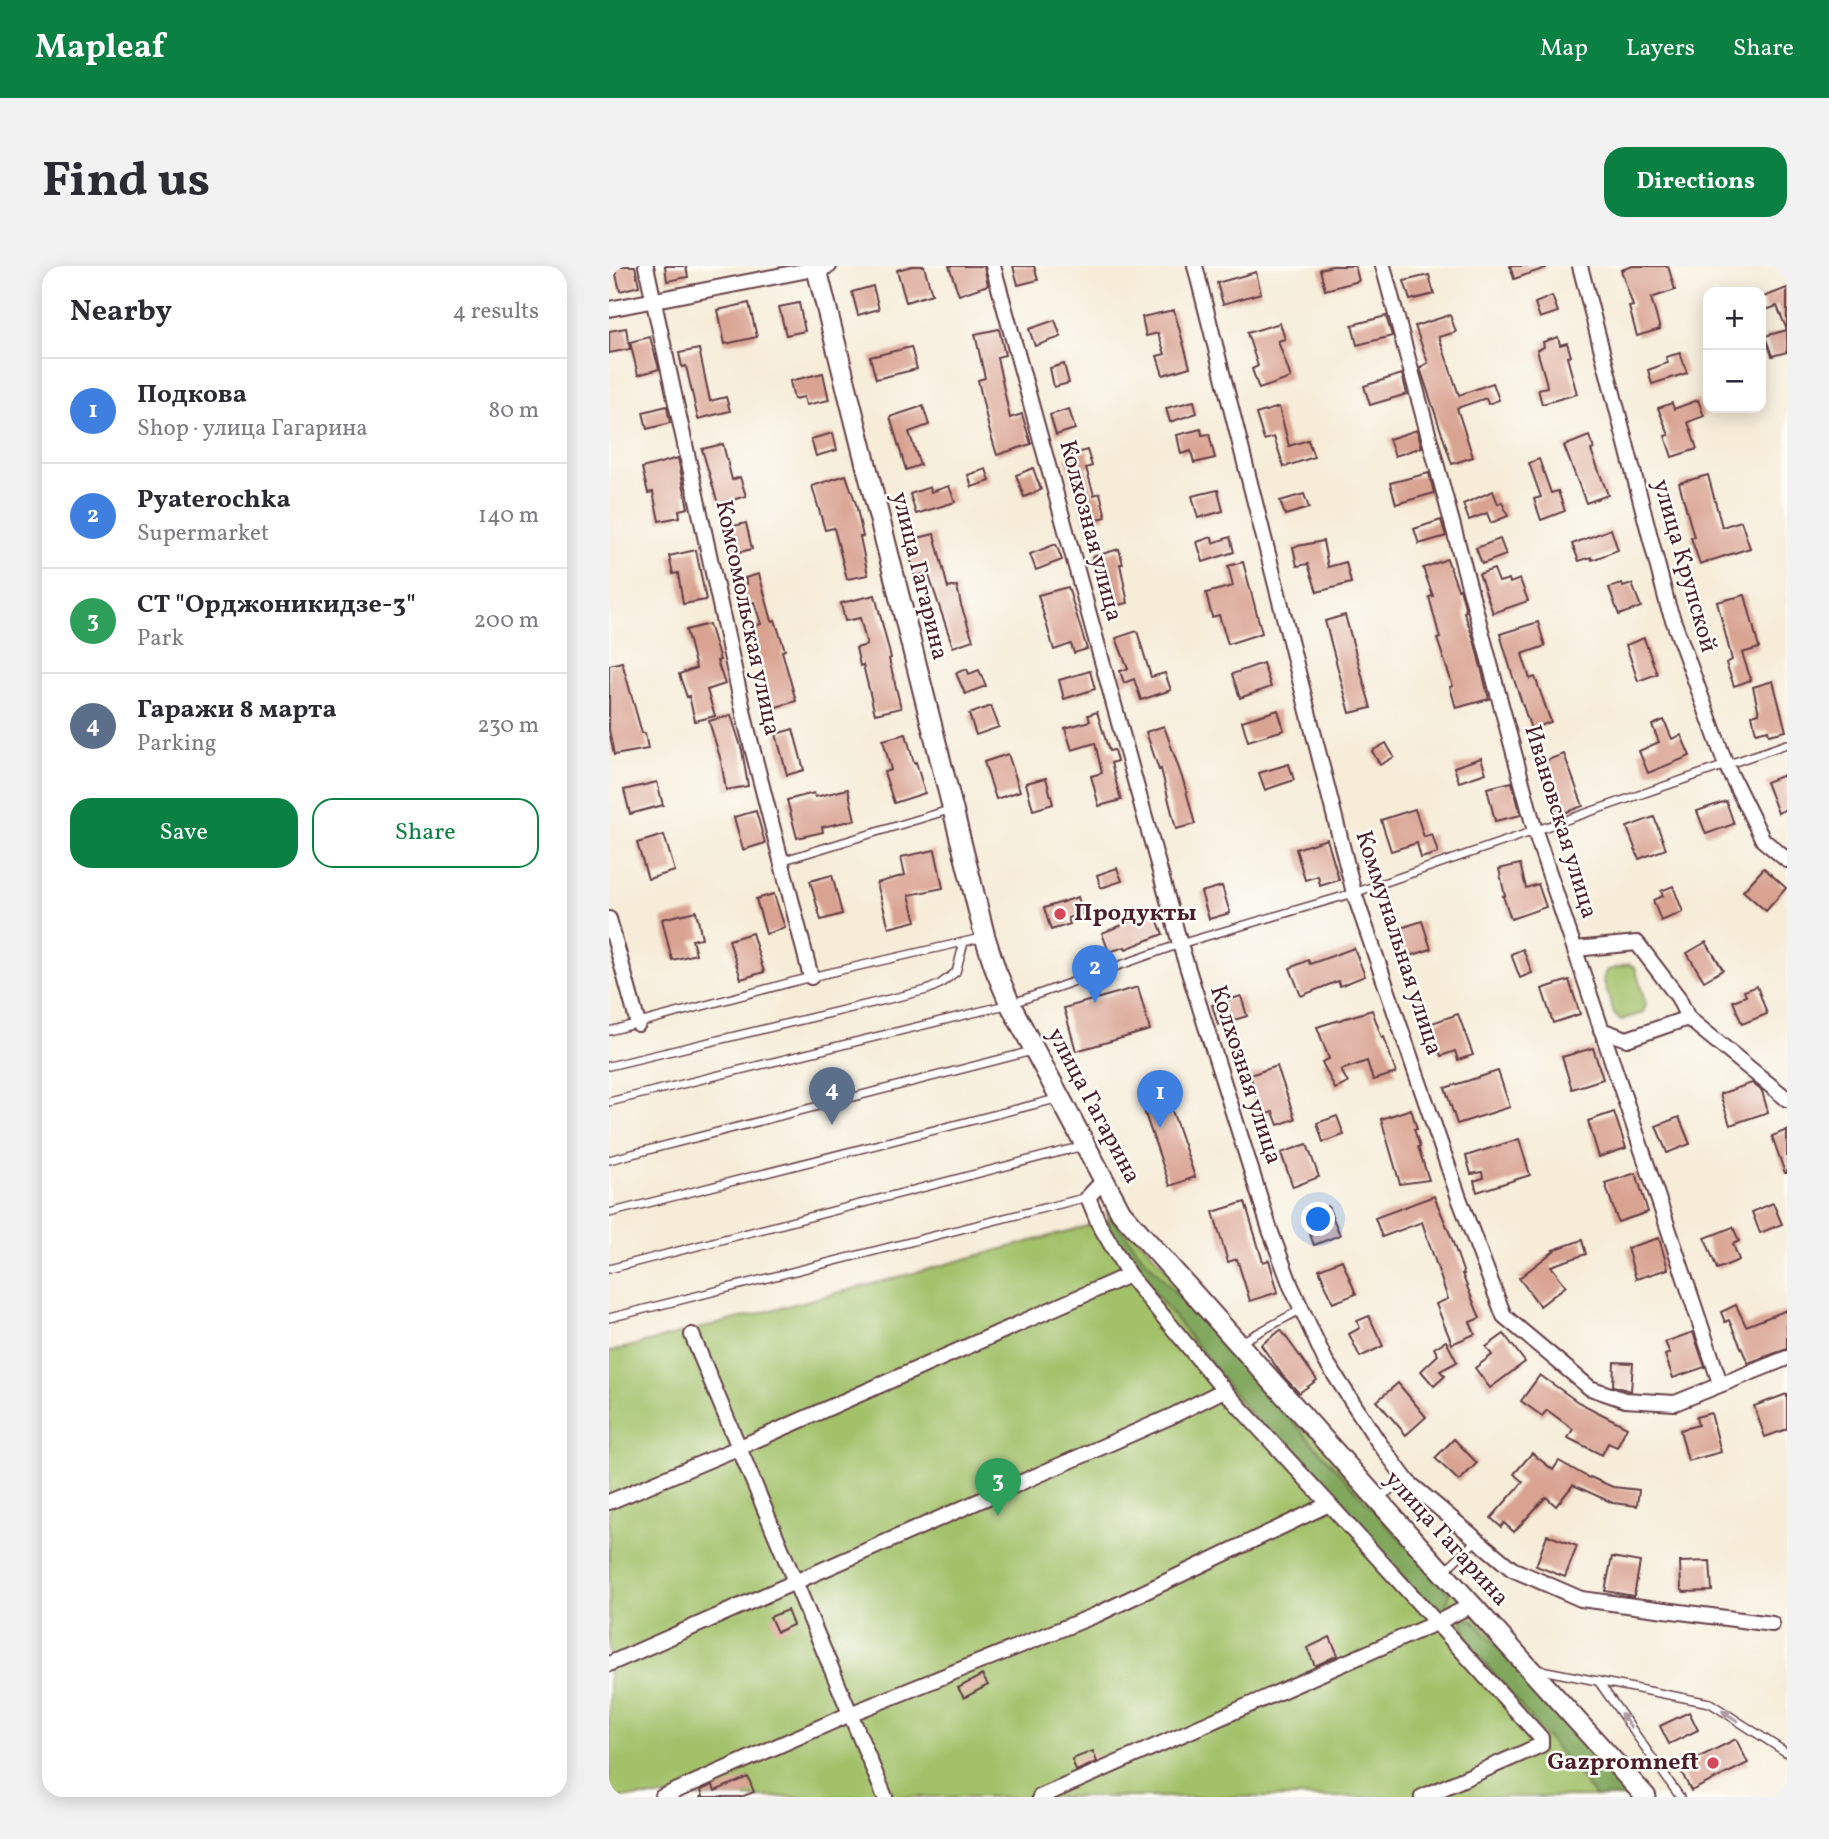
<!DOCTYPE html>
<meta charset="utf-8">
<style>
:root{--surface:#fff;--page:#f2f2f3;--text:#2b2b33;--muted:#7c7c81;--line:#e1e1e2;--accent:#0b8043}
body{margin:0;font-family:Vollkorn,serif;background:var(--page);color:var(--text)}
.controls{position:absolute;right:21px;top:21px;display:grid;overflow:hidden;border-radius:14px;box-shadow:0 4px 18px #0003}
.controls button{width:63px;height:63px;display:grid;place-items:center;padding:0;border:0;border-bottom:2px solid var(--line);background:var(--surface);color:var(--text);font:35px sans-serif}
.you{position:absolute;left:710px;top:954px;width:24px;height:24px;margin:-18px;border:5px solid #fff;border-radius:50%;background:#1a73e8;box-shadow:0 0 0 10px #1a73e833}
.badge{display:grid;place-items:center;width:46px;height:46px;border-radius:50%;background:var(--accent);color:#fff;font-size:23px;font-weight:700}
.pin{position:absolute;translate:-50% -58px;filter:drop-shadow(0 2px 4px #0008)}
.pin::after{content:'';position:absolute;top:37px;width:24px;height:21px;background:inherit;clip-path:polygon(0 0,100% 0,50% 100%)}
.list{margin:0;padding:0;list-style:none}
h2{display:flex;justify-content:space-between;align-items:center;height:91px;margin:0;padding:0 28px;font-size:30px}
h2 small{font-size:23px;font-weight:400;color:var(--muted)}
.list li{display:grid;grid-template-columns:46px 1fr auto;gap:21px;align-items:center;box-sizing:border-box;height:105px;padding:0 28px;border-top:2px solid var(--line)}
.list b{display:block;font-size:26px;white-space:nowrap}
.list p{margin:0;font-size:23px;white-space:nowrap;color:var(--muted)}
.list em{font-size:23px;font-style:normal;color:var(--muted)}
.actions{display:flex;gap:14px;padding:21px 28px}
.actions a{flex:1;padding:16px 0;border:2px solid var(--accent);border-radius:21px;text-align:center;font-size:24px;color:var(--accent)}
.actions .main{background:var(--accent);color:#fff}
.map{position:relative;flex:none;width:1178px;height:1531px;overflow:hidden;border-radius:21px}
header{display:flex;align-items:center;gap:42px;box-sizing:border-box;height:98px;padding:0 35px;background:var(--accent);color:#fff}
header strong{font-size:33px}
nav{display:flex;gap:38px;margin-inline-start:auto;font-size:24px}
.intro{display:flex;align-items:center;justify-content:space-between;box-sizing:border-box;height:168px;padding:0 42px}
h1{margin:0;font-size:49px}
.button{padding:18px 32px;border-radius:21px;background:var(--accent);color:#fff;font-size:24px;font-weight:700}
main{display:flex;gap:42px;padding:0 42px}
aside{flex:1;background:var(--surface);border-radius:21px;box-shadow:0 4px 18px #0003}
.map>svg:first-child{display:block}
.green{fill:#a2c169;stroke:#76704a;stroke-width:2}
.forest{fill:#81a75d;stroke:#666344;stroke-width:2}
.building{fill:#d9a392}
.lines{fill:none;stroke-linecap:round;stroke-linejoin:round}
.service-casing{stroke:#643e45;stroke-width:10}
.minor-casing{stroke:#643e45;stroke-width:18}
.secondary-casing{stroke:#643e45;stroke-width:23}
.service{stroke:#fff;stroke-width:7}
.minor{stroke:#fff;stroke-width:14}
.secondary{stroke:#fff;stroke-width:19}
.oneway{fill:#ae9aa0}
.poi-dot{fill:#d1495b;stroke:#fdfcf7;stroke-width:2.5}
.labels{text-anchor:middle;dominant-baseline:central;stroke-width:5;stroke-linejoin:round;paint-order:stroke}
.street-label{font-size:24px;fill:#4a1f2b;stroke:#fdfcf7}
.poi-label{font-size:24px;font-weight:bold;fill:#4a1f2b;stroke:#fdfcf7;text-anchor:start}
</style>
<header>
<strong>Mapleaf</strong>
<nav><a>Map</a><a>Layers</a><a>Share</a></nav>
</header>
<div class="intro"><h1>Find us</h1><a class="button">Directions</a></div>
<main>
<aside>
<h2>Nearby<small>4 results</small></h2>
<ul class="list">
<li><span class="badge" style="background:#3f7fe0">1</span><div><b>Подкова</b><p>Shop · улица Гагарина</p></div><em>80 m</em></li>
<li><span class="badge" style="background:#3f7fe0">2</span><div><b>Pyaterochka</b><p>Supermarket</p></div><em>140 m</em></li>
<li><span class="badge" style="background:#2e9e5b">3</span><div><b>СТ &quot;Орджоникидзе-3&quot;</b><p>Park</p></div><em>200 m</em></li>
<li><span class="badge" style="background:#5c6f8a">4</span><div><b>Гаражи 8 марта</b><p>Parking</p></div><em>230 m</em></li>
</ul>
<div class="actions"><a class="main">Save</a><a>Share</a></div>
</aside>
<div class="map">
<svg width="1178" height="1531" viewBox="0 0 1178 1531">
<rect width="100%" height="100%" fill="#fdfcf7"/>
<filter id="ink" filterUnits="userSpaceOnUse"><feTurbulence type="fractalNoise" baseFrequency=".0143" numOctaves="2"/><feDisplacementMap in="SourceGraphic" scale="14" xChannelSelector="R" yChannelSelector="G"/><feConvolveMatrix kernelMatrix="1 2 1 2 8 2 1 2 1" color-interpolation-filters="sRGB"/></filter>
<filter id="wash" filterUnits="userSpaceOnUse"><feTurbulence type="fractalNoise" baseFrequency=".00686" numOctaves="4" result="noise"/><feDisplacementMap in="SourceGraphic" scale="28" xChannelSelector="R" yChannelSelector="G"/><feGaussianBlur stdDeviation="1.57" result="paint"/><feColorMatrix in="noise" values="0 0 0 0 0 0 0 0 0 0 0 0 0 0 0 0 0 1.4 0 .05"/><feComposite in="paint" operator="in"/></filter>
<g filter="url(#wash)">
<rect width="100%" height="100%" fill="#f6ecd8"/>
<g class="green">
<polygon points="1019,698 1026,701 1037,739 1034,747 1011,754 1005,748 994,713 997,705"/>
<polygon points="511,951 1028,1531 0,1531 0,1086 305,1007"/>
</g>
<g class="forest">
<polygon points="498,945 534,991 841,1328 837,1341 829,1350 638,1144 501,969"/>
<polygon points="853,1352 865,1355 1022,1531 987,1531 859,1377"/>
</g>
<g id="blocks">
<g class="building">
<polygon points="5,0 26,0 30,20 11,25"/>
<polygon points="56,0 77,0 79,11 58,15"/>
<polygon points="303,0 315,0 323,28 297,36 288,4"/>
<polygon points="340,0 375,0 379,19 350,29"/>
<polygon points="404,0 425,0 429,14 409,19"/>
<polygon points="723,0 746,0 750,15 716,24 711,3"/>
<polygon points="901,0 936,0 937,2 905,13"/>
<polygon points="1024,0 1059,0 1066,24 1042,32 1051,63 1028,70 1020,41 1024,40 1012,4"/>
<polygon points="647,6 652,27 614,38 608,17"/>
<polygon points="820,9 825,28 801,34 795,15"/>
<polygon points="264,20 270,43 249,49 243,26"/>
<polygon points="1178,22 1178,86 1163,90 1156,70 1178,64 1168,40 1157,44 1152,32"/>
<polygon points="943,30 949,46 931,52 926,37"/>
<polygon points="140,37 148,71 116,78 109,44"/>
<polygon points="190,37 196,65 177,69 170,41"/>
<polygon points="565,44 581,101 554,109 548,90 556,88 549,67 537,70 533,51"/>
<polygon points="841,49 847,66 830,71 850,129 884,117 890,134 879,138 877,132 848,142 864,191 843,198 811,102 813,102 813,100 819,97 806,60"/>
<polygon points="777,50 783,70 748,79 743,59"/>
<polygon points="446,54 452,71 426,80 420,63"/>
<polygon points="671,57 676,73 669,75 682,112 650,123 643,103 649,100 638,67"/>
<polygon points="17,62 21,83 0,87 0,65"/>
<polygon points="390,63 396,89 388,91 401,152 413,148 422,178 388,189 380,163 369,114 376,112 366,68"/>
<polygon points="41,71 50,103 29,109 21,76"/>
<polygon points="949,71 951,79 958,77 962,90 958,91 968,128 933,138 929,123 938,121 937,115 928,84 935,81 934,76"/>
<polygon points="302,81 308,103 267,113 261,91"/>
<polygon points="90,83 101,135 117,131 121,145 89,153 77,100 73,101 70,87"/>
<polygon points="1071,87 1078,107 1043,118 1039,104 1059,97 1057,91"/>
<polygon points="455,98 460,117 445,121 441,102"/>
<polygon points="214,107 220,134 197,139 195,131 185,133 181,115"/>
<polygon points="793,108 798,128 761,139 755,120"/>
<polygon points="1089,134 1095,150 1079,156 1088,183 1063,191 1056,170 1060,169 1049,142 1063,137 1065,143"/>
<polygon points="585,135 588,147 561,156 557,142"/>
<polygon points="58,140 61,157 38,163 34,146"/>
<polygon points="314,140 320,159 300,166 311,199 297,204 281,151"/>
<polygon points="670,141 680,180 699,174 705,191 675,201 665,171 655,174 647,148"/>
<polygon points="460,143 466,163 447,169 441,149"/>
<polygon points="592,163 593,169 600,168 606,192 585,197 582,185 572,188 568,169"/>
<polygon points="808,164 813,181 786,190 780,173"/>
<polygon points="224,167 228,184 207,190 202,173"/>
<polygon points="980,170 985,183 982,184 999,229 977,237 955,180"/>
<polygon points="114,178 123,214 131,211 137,230 109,238 93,183"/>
<polygon points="478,184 483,200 477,202 485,229 491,227 497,251 476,256 466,219 465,220 456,191"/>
<polygon points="69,192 79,242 70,244 71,251 50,255 44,226 39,227 33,202"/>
<polygon points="930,193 942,227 949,225 956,245 932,254 925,233 932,231 920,197"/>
<polygon points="424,202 432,224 415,231 407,209"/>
<polygon points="377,203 381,215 363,221 359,209"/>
<polygon points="820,207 825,227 787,238 781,217"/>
<polygon points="237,209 247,238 254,271 251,271 259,309 238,313 225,262 216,264 203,220"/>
<polygon points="1099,209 1113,261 1132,255 1141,282 1091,298 1082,272 1085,271 1070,217"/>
<polygon points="340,220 346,236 307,248 301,228 321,221 322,226"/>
<polygon points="609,224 614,245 589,252 583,230"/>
<polygon points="884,225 889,238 893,236 899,250 882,257 878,247 860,254 854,238"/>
<polygon points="695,228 700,242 676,249 671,235"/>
<polygon points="832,254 837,270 810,278 805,263"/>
<polygon points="137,257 143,283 123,288 117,262"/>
<polygon points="1002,263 1009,284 983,294 982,291 970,295 963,278"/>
<polygon points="325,268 339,322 348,320 352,339 364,374 344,381 319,307 306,310 297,275"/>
<polygon points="603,271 604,277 621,271 625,286 594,296 588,276"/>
<polygon points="891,273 897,289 873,298 867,282"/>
<polygon points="714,275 719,301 737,296 742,317 708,326 699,298 688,300 684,281"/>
<polygon points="447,278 453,294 427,304 421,288"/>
<polygon points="510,283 514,298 511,298 519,337 499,341 492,304 487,305 483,291"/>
<polygon points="87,284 97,334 74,338 69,307 64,308 60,290"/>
<polygon points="838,293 849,323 851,322 857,345 855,346 865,374 880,433 847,442 841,421 844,420 828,373 831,372 820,331 824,330 814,302"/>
<polygon points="634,296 653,367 619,378 610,349 603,351 597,327 624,320 619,300"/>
<polygon points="885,303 890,316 900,313 901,317 911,313 919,335 884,347 870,308"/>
<polygon points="150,308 163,355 166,354 176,384 173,385 187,435 164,442 153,406 155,406 141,362 152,358 145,336 134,339 128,320 138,318 136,312"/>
<polygon points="1013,318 1014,321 1023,318 1032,341 1010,349 1000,322"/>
<polygon points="459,321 478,383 465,387 462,378 445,384 429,329"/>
<polygon points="266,329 282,392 280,393 292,442 266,448 254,399 251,400 247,382 258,379 251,352 236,355 232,337"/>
<polygon points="1136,329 1150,382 1133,387 1142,414 1125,420 1117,397 1123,394 1108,336"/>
<polygon points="736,349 762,442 741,447 716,355"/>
<polygon points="929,356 936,380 913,388 921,413 926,411 942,456 922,463 903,408 891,368"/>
<polygon points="100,358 111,394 108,395 116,418 98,424 106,450 86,455 80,430 78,431 70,408 87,402 77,364"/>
<polygon points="528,365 542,411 556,407 562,424 532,434 525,413 515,417 511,405 519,403 507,372"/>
<polygon points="1035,372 1048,408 1029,415 1017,379"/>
<polygon points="13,396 33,467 36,467 39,483 5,489 0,464 0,399"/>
<polygon points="654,397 662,421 631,432 623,408"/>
<polygon points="358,403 360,408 370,404 377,420 356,428 347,407"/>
<polygon points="481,405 486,423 455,433 450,414"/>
<polygon points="1164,415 1177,465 1160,469 1159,464 1147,467 1143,449 1150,447 1144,421"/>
<polygon points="382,440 390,461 367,469 360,448"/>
<polygon points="669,444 675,464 639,475 633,455"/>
<polygon points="488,446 500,485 505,484 508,495 502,497 512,534 490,540 482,510 493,507 486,477 463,484 456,462 481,455 479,449"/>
<polygon points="122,449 133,484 139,520 117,524 112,495 100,455"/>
<polygon points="1055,454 1063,473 1072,469 1081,490 1039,507 1030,485 1050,476 1043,459"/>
<polygon points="555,460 575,517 586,558 567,563 552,503 550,504 537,466"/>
<polygon points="184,463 195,504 178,509 167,468"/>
<polygon points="297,468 305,497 307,496 316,527 285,537 275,506 282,504 274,474"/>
<polygon points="777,477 785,491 771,499 763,485"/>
<polygon points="399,488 411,525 387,533 375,496"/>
<polygon points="955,488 974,540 949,549 930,497"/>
<polygon points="872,492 877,507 850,516 845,501"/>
<polygon points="680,498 685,514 656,524 650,507"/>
<polygon points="1178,508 1178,543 1169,547 1157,516"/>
<polygon points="437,512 444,538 424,544 417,517"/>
<polygon points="48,516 54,539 21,548 15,524"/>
<polygon points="903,516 912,549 886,555 878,522"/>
<polygon points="239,523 246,554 213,561 214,566 188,572 178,534 205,527 206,531"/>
<polygon points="1117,535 1125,558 1097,568 1088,545"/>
<polygon points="806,543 815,571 823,568 829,587 812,592 808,577 782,585 772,554"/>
<polygon points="147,545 156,577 134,584 125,551"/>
<polygon points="1045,551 1057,583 1030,593 1018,561"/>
<polygon points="55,569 66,605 39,613 28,577"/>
<polygon points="718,573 730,614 711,620 709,610 696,614 687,583"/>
<polygon points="326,584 334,622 300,629 307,655 280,662 268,617 296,609 292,591"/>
<polygon points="911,598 917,622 929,618 937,641 902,653 894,630 896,630 890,603"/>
<polygon points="508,602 513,615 492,622 488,609"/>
<polygon points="1155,602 1177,622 1157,645 1134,625"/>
<polygon points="223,609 233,648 212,654 201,615"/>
<polygon points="613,620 621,647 600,653 592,626"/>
<polygon points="1064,620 1074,646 1052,655 1044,634 1054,630 1052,625"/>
<polygon points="165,628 176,662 157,668 147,633"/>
<polygon points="469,631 474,647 459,652 461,658 442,664 435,642"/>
<polygon points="87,645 93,672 83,674 87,688 63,694 53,653"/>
<polygon points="545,646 554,668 517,683 516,681 500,686 493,667"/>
<polygon points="813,655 822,683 792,693 783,665"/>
<polygon points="143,667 155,706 132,713 120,674"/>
<polygon points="1097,676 1114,704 1095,715 1078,687"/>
<polygon points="745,682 756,710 731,720 729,715 692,730 681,702 699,694 701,698"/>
<polygon points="914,683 923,707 911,712 902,688"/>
<polygon points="960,714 971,748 944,757 933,723"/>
<polygon points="1148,720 1158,748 1133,758 1124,735 1137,730 1135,725"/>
<polygon points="529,721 541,764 467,785 455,742"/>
<polygon points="632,730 638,750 609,759 603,739"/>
<polygon points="763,744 773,772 775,771 787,807 764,814 758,795 732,804 739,817 726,823 713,796 720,793 708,761"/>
<polygon points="849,748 864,789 849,794 846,785 832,790 820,758"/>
<polygon points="984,782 994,813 963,823 953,791"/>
<polygon points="668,800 686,853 669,859 664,846 654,849 641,809"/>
<polygon points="889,805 901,841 848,858 836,822"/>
<polygon points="1143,817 1153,825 1159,846 1121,859 1111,828"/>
<polygon points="557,827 586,911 561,920 532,836"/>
<polygon points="802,843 808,863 805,863 811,881 809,881 820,914 791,918 772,853"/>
<polygon points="1005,846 1017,882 990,891 979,855"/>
<polygon points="728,850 735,869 714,876 708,857"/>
<polygon points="1070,851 1081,878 1058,887 1047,860"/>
<polygon points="1178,864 1178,907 1176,907 1163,870"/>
<polygon points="910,873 921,909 868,926 865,915 874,912 873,906 862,908 857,890"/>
<polygon points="698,878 710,911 684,921 672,887"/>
<polygon points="1027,907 1039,946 1009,956 996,917"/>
<polygon points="825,930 841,968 855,1008 853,1008 871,1052 861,1056 866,1068 843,1078 827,1038 839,1033 813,956 773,971 766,952"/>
<polygon points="636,936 654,996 660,994 669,1026 641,1035 628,993 619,996 604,946"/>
<polygon points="1164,937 1173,958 1151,967 1143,946"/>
<polygon points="719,940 731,969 705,979 694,950"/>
<polygon points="1124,961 1130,975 1124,978 1130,994 1108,1003 1096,972"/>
<polygon points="1050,972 1059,1003 1027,1013 1018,982"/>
<polygon points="973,974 977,988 942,1000 957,1020 931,1040 910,1012 945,985 944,984"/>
<polygon points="733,994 747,1028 724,1037 710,1003"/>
<polygon points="1127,1039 1137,1060 1178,1044 1178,1083 1139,1097 1120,1054 1116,1056 1112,1046"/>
<polygon points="760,1050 774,1080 751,1091 740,1068 751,1062 748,1055"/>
<polygon points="672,1064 708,1114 690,1127 674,1110 652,1079"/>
<polygon points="1084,1066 1096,1101 1064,1112 1056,1089 1061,1087 1056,1076"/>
<polygon points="895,1068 916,1096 881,1122 866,1102 883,1089 877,1081"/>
<polygon points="837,1075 848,1096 831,1105 836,1110 825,1120 812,1105 829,1089 825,1082"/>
<polygon points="1005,1096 1024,1097 1022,1125 1004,1120"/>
<polygon points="931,1109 969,1136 1018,1161 1008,1181 999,1177 993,1189 959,1172 964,1163 938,1144 933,1150 912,1135"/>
<polygon points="789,1117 817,1151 797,1169 768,1135"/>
<polygon points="1178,1128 1178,1163 1156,1171 1145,1140"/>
<polygon points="1102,1147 1112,1186 1079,1195 1071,1164 1089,1159 1087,1151"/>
<polygon points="845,1173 868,1197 850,1215 826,1192"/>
<polygon points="923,1187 944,1204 950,1195 980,1212 981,1211 1004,1221 1030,1224 1028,1240 1004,1237 964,1219 947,1240 937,1231 905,1266 895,1257 892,1261 882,1252 914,1216 905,1208"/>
<polygon points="938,1269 968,1280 956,1311 927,1300"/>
<polygon points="1003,1291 1031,1296 1025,1330 996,1325"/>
<polygon points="1101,1295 1103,1325 1075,1326 1072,1323 1071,1296"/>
<polygon points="178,1344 184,1359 168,1366 161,1351"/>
<polygon points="721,1371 729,1389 706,1400 698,1382"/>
<polygon points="373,1409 379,1419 355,1432 349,1422"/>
<polygon points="1080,1446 1089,1464 1060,1478 1051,1460"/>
<polygon points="1127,1473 1139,1497 1082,1525 1070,1501"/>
<polygon points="484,1485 488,1496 467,1505 463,1493"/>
<polygon points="139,1511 145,1526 132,1531 91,1531 94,1530 92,1524 104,1519 106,1525"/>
</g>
</g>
</g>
<g filter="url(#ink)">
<use href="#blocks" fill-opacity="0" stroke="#643e45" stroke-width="2"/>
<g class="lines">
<defs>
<g id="service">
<polyline points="172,595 343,543"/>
<polyline points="0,765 202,711 376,671"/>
<polyline points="0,800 318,724 331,718 347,706 355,676"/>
<polyline points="0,836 401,738 571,678 745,627 1178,478"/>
<polyline points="0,894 423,785"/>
<polyline points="0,947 451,832"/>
<polyline points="0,1003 474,880"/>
<polyline points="0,1052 479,931"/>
<polyline points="630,1077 693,1043"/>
<polyline points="768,1231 799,1216"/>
<polyline points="834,1306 868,1274"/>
<polyline points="927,1403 1101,1437 1178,1487"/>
<polyline points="989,1415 1071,1531"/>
</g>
<g id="minor">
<polyline points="37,0 138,462 202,711"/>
<polyline points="384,0 571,678 661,964 682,1020 716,1094 768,1174 799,1216 903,1303 972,1333 1163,1358"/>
<polyline points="586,0 745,627 850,932 895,1050 981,1122 1016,1134 1066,1137 1178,1092"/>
<polyline points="774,0 926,565 1111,1117"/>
<polyline points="971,0 1059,340 1117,499 1154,574 1178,594"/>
<polyline points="0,43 220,0"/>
<polyline points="0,653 29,758"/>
<polyline points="966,683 1028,677 1069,731 1079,752 1178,833"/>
<polyline points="992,764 1018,773 1079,752"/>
<polyline points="495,914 479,931 490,958 520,1009"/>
<polyline points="83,1069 276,1531"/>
<polyline points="0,1236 131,1181 520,1009 615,1124"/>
<polyline points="0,1398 563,1150 615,1124 720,1238"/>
<polyline points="53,1531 241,1448 487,1349 720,1238 932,1472 932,1479 813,1531"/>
<polyline points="431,1531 829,1356 863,1339"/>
</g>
<polyline id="secondary" points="207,0 376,671 387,705 401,738 512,946 834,1307 1037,1531"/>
</defs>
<use href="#service" class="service-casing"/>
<use href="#minor" class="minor-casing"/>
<use href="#secondary" class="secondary-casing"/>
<use href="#service" class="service"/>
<use href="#minor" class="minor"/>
<use href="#secondary" class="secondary"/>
</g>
<defs><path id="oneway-solid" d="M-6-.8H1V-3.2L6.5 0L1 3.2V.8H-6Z" transform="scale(1.75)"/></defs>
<g class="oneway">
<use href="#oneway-solid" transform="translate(1121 1450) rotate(-147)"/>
<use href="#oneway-solid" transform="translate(1017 1455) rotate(-125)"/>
</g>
</g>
<g class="poi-dot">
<circle cx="451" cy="648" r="7"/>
<circle cx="1104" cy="1497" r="7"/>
</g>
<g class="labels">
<g class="street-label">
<text transform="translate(481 265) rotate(75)">Колхозная улица</text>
<text transform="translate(1075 300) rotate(74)">улица Крупской</text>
<text transform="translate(310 310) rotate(76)">улица Гагарина</text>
<text transform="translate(138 352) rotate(78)">Комсомольская улица</text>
<text transform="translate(951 556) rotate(73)">Ивановская улица</text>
<text transform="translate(789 677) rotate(72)">Коммунальная улица</text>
<text transform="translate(636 809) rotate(72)">Колхозная улица</text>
<text transform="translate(484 840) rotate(62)">улица Гагарина</text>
<text transform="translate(837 1273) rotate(48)">улица Гагарина</text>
</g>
<g class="poi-label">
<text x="465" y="648">Продукты</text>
<text x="1090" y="1497" text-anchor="end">Gazpromneft</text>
</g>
</g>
</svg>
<div class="controls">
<button>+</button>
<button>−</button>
</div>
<div class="you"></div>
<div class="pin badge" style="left:551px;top:862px;background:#3f7fe0">1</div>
<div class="pin badge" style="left:486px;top:737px;background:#3f7fe0">2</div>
<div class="pin badge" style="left:389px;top:1250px;background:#2e9e5b">3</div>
<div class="pin badge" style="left:223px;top:859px;background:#5c6f8a">4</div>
</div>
</main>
